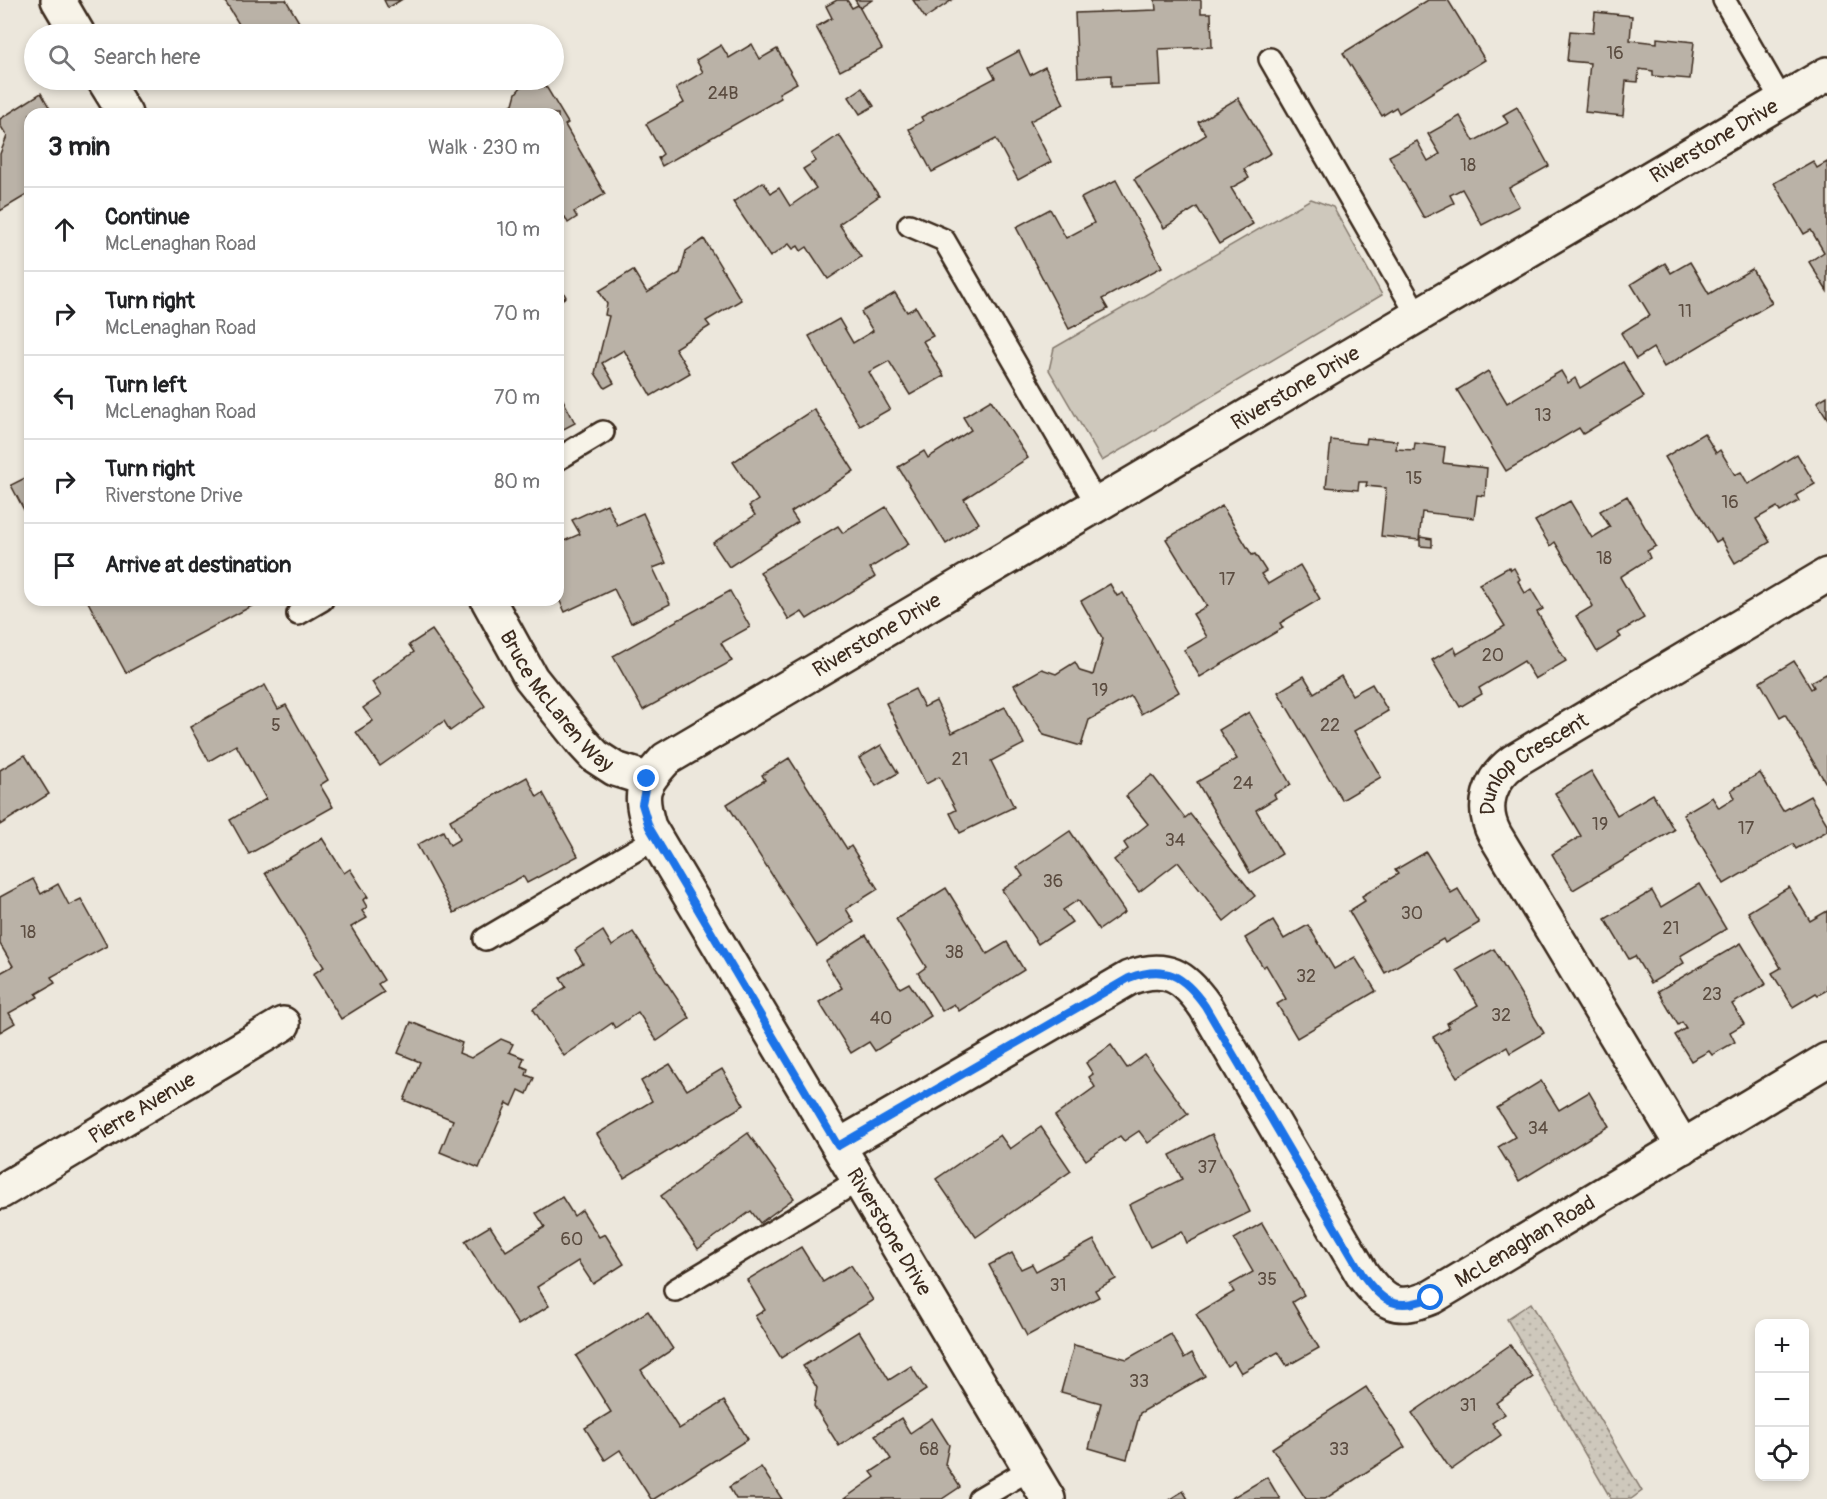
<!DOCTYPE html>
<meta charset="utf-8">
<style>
:root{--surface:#fff;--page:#f2f2f2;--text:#202124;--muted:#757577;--line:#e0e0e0}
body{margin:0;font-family:Pangolin,sans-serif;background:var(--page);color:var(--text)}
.controls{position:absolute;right:18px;bottom:18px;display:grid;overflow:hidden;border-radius:12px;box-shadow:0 3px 9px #0003}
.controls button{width:54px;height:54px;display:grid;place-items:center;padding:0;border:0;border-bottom:2px solid var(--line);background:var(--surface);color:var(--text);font:30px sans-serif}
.stop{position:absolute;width:18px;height:18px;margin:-14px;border:4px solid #1a73e8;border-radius:50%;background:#fff}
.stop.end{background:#1a73e8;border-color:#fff;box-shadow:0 2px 6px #0008}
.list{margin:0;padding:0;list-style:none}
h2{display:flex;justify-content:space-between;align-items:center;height:78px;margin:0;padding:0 24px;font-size:26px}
h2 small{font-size:20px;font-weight:400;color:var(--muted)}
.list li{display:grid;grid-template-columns:39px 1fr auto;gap:18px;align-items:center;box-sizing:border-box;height:84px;padding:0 24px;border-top:2px solid var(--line)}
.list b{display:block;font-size:22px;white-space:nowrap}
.list p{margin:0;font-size:20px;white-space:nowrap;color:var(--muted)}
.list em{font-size:20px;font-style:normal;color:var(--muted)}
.icon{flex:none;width:33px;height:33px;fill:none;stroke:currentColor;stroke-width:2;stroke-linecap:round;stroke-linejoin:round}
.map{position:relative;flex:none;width:1827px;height:1499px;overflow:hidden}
.search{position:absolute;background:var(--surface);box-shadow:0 3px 9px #0003;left:24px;top:24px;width:540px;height:66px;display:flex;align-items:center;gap:15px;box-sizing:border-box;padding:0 21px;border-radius:33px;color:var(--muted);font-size:22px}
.panel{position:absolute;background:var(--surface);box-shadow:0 3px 9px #0003;left:24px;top:108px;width:540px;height:498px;border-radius:18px}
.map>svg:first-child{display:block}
.grass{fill:url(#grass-dots);stroke:#84796d;stroke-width:1.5}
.park{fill:#cec8bc;stroke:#84796d;stroke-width:1.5}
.building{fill:#bab2a7;stroke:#3b2a1e;stroke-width:1.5}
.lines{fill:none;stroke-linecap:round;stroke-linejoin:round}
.lane-casing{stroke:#3b2a1e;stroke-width:26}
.street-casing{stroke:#3b2a1e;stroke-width:38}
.lane{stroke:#f7f3e8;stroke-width:21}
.street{stroke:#f7f3e8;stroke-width:33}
.route{stroke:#1a73e8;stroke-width:8}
.labels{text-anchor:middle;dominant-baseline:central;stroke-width:6;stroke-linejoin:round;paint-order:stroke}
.number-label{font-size:18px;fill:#5b4c40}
.street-label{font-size:21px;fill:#3b2a1e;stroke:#f7f3e8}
</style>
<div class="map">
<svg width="1827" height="1499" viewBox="0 0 1827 1499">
<defs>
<pattern id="grass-dots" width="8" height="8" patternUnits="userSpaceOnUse" patternTransform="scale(1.5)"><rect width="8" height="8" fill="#cec8bc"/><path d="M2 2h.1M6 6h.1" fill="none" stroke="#b2aca1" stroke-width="1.8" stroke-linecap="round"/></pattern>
</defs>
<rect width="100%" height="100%" fill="#ece7dc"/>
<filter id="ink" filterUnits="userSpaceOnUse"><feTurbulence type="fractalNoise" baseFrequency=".0167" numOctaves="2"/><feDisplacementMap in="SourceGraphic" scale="12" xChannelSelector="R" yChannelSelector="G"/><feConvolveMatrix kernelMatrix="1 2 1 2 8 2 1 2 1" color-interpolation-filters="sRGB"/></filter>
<g filter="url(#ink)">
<polygon class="grass" points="1531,1303 1642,1491 1631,1499 1611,1499 1507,1319"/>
<polygon class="park" points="1311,199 1333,207 1382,295 1102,461 1049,370 1054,348"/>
<g class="building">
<polygon points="224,0 286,0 299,22 278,34 245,34"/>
<polygon points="384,0 401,0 388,8"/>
<polygon points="837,0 847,0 852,8 858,5 882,49 840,71 816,27 832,18 826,6"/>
<polygon points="855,0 872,0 860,8"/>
<polygon points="913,0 952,0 925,18"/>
<polygon points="1155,0 1201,0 1201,13 1211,13 1212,47 1159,49 1161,85 1111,87 1111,75 1078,77 1075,13 1156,10"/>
<polygon points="1428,0 1448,0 1485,60 1399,113 1396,107 1382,116 1343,53"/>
<polygon points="1595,12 1632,16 1630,40 1657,43 1657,38 1694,42 1690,79 1653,76 1653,71 1639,69 1638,82 1626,81 1623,116 1585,112 1590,63 1567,61 1570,31 1593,33"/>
<polygon points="752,44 760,59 777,49 797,83 779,93 781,98 662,166 658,158 663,154 646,124 684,103 676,88 703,72 696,60 721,45 729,58"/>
<polygon points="1019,51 1030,75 1045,67 1064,104 1030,121 1051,162 1018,180 996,139 932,172 909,129 923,121 921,117 995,78 989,67"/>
<polygon points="532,82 539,83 547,88 568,123 565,125 605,194 574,212 577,217 568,223 565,217 561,219 558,216 558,114 496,114 513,104 516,93 521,87"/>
<polygon points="862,88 874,106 860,114 849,97"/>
<polygon points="41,93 53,114 30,114 30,193 0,211 0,154 7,136 0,125 0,119"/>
<polygon points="1238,98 1271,153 1244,169 1249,178 1231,188 1253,224 1219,244 1197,207 1164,228 1134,179 1206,135 1198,122"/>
<polygon points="1517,107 1549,166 1509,188 1519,206 1482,225 1462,189 1450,195 1454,203 1424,218 1389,156 1417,141 1428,161 1440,154 1428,134 1460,116 1474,141 1508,123 1503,115"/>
<polygon points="839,135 879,196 839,224 861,257 828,279 807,247 801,251 798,246 793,249 789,244 770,257 733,202 763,182 771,193 779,188 790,206 816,188 803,169 816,161 811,154"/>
<polygon points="1813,161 1817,168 1827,162 1827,291 1809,262 1824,252 1811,230 1804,234 1774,183"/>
<polygon points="1116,180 1162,267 1102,299 1108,309 1069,329 1016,227 1050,209 1066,238 1094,223 1081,198"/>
<polygon points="704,239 741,300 706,321 710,326 675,348 690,373 651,396 624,350 602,363 614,383 605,388 595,373 609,316 605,315 607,304 599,291 633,270 647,293 680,273 686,251"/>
<polygon points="1690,262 1709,294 1752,269 1772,303 1664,367 1653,348 1636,359 1621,333 1650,315 1631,284 1665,263 1671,273"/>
<polygon points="558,282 566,297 558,302"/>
<polygon points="895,293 907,312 916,307 933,336 923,341 944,376 910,395 889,361 869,372 890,409 860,426 809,336 839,319 853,343 873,331 861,312"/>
<polygon points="1623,362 1644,397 1583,434 1579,428 1506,471 1457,390 1488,371 1507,403 1561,371 1568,383 1575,378 1580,388"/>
<polygon points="558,390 575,423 558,432"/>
<polygon points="1827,396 1827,418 1817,402"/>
<polygon points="991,400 1028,458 964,499 979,523 946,544 898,467 924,451 928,458 971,430 963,417"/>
<polygon points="814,409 854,471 791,512 798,522 729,567 713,543 755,515 749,506 758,500 733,462"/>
<polygon points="1704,433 1716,453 1720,450 1735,475 1741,472 1748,484 1797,454 1815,484 1796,495 1799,501 1780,512 1777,507 1756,519 1770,542 1735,563 1721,539 1716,542 1665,457"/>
<polygon points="1367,438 1397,441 1396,449 1414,450 1415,443 1445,447 1443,463 1487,468 1485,496 1477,495 1474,518 1422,512 1419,540 1381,536 1386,488 1366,486 1367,482 1359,482 1358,490 1326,487 1331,440 1366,444"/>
<polygon points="25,478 30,488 30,507 24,510 11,485"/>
<polygon points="1627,496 1656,546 1647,551 1650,558 1620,577 1644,618 1618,633 1621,637 1597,652 1576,616 1593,606 1555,542 1550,546 1535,521 1570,501 1592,538 1610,527 1600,511"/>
<polygon points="607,504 617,525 643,513 666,563 653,568 670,604 631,623 614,589 565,612 558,597 558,531 564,541 580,534 572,520"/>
<polygon points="1222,506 1252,555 1255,554 1266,571 1261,574 1268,584 1300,565 1320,599 1280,623 1283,628 1200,677 1184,650 1207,637 1193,614 1207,606 1166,539"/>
<polygon points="886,507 909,544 870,568 875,577 807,619 802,612 789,620 760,572 838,526 843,533"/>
<polygon points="1420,537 1432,539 1432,547 1420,546"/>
<polygon points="1509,567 1511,570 1514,568 1520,579 1518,581 1525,593 1531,589 1543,609 1537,612 1566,661 1535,679 1524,661 1479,688 1482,694 1460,707 1432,660 1454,647 1457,654 1505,626 1479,584"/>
<polygon points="1110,584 1117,596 1123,593 1179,692 1141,714 1131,696 1089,720 1081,746 1044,735 1014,685 1042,669 1056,674 1075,662 1080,671 1093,675 1103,639 1081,601"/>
<polygon points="730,591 750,627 721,643 732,661 643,710 613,656"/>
<polygon points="87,600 248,600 252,606 126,673"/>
<polygon points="432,630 485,706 450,731 444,721 380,766 356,732 373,721 363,708 381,696 372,682 414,652 409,645"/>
<polygon points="1794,661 1811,689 1814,687 1811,682 1826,674 1827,676 1827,785 1785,714 1780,717 1760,682"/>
<polygon points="1304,676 1314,693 1341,676 1352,695 1372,684 1388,711 1354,731 1381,777 1342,800 1278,692"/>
<polygon points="265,685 278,709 286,705 328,780 320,785 333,807 249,854 230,820 266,799 236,745 209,761 190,727"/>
<polygon points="915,689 924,707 936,701 952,733 1005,707 1024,744 991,761 1014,807 960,833 950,813 956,810 939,777 926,784 886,703"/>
<polygon points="1249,712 1291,785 1274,794 1276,798 1256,810 1282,854 1250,873 1197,782 1237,759 1219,730"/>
<polygon points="881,745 898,773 876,786 859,758"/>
<polygon points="25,755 49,794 0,825 0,770"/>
<polygon points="789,758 847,849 851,846 878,889 846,909 854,922 817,946 727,804 765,780 762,775"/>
<polygon points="1591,771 1617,815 1653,794 1674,830 1573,890 1552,854 1581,836 1555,793"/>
<polygon points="1760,773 1783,811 1810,796 1827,824 1827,831 1796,849 1793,844 1724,884 1683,814 1712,797 1719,808 1735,798 1731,790"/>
<polygon points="1152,775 1185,818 1190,814 1255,896 1224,921 1178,862 1139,892 1114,860 1128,849 1124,843 1148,824 1126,796"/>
<polygon points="527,777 537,797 543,793 578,856 527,883 523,876 454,913 417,845 443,831 450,845 460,839 450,820"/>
<polygon points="1070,831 1125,912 1099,930 1078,900 1063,910 1072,922 1038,944 1002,890 1023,876 1017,867"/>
<polygon points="322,838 344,873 350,869 368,897 363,900 367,907 362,911 367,918 351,927 384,980 378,984 384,992 341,1019 313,974 324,967 265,873"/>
<polygon points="1426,852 1451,893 1458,889 1479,923 1445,943 1443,939 1385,973 1349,911 1365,901 1362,896 1398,874 1395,870"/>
<polygon points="33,879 41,894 58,884 69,905 81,899 107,946 51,977 55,983 36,994 38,997 9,1013 15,1023 0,1032 0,973 13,966 0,944 0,897"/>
<polygon points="1699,884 1726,929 1680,956 1684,963 1651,983 1635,956 1629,959 1605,919 1652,891 1661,907"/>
<polygon points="1789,887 1810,921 1827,911 1827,990 1818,995 1816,993 1793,1007 1772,973 1781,968 1748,912"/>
<polygon points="946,888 987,954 1007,942 1024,970 959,1011 954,1004 942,1011 918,973 926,967 896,919"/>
<polygon points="1273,921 1284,939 1308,925 1334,969 1355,957 1376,991 1297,1038 1277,1004 1286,999 1266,965 1263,967 1245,938"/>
<polygon points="603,931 612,946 633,932 690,1018 657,1041 638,1012 615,1028 612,1023 564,1056 533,1009 566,987 560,978 583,963 575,950"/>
<polygon points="866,935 900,988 909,983 931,1016 875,1051 869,1042 851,1053 819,1002 842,988 825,961"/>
<polygon points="1741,943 1766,984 1732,1004 1744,1024 1730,1032 1735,1042 1712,1055 1709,1051 1691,1061 1675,1035 1686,1028 1682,1022 1678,1025 1658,991"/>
<polygon points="1494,949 1544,1033 1510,1053 1507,1047 1457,1077 1433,1037 1449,1028 1447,1023 1478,1005 1457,970"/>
<polygon points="411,1022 462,1043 459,1053 471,1058 501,1039 513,1044 509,1052 524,1058 521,1066 528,1069 526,1075 534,1078 527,1094 519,1090 512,1106 507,1103 479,1168 440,1152 453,1120 404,1100 420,1062 398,1053"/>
<polygon points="1111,1045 1127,1068 1145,1055 1188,1114 1148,1143 1139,1131 1124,1141 1120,1136 1086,1160 1055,1116 1095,1087 1089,1077 1093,1074 1086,1063"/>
<polygon points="670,1064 687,1090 722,1069 744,1105 624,1178 597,1134 652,1101 641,1081"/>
<polygon points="1541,1081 1559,1110 1589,1092 1609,1126 1519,1181 1498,1147 1515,1137 1497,1108"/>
<polygon points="1041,1127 1071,1171 976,1237 936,1179 1000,1135 1010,1149"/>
<polygon points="748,1133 794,1198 760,1223 751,1211 698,1249 661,1196"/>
<polygon points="1212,1134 1250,1212 1187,1243 1182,1231 1150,1247 1129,1205 1182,1179 1170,1155"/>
<polygon points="562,1197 574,1216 582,1210 599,1237 605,1234 624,1264 593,1284 578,1261 537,1287 549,1306 518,1325 465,1241 490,1226 506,1251 545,1227 536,1213"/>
<polygon points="1262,1223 1304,1295 1292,1302 1319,1348 1287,1366 1278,1352 1241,1373 1234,1361 1227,1366 1196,1314 1234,1292 1230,1285 1253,1272 1234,1239"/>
<polygon points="1094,1240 1116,1279 1095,1290 1099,1297 1027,1336 989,1265 1012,1253 1021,1269 1032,1264 1036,1271"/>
<polygon points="801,1247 823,1282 851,1265 873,1300 781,1358 755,1316 765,1310 747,1280"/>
<polygon points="648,1311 673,1349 641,1370 679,1429 724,1401 748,1439 654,1499 651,1499 620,1450 605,1460 585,1428 611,1412 576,1356"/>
<polygon points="859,1331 889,1380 911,1366 926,1390 839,1446 814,1406 817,1388 803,1366"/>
<polygon points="1171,1334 1184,1358 1192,1353 1205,1376 1140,1413 1127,1459 1089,1448 1101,1403 1061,1392 1074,1345 1127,1359"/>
<polygon points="1510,1345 1533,1377 1496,1403 1505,1414 1492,1423 1501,1435 1451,1470 1412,1413"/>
<polygon points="1366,1387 1405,1447 1325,1499 1306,1499 1272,1448"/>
<polygon points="901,1418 910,1433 932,1418 949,1445 945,1464 960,1487 942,1499 844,1499 875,1477 871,1472 891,1459 875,1435"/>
<polygon points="761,1467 782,1499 736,1499 729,1487"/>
<polygon points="1267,1477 1280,1499 1230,1499"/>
<polygon points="1183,1491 1188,1499 1170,1499"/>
</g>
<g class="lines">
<defs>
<g id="lane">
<polyline points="1724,0 1782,101"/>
<polyline points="1270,59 1418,316"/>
<polyline points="909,225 944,240 1098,506"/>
<polyline points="558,459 603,432"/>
<polyline points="298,614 322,600"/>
<polyline points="485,939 656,838"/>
<polyline points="675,1290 859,1180"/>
<polyline points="979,1499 1030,1469"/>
</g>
<g id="street">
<polyline points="58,0 78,34"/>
<polyline points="104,80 125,114"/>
<path id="s1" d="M488 600 531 678 582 742 595 756 615 769 647 779"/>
<path id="s2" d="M839 1146 1129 978C1166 964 1184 976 1205 1006L1362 1274C1384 1304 1396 1312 1432 1297L1827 1060"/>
<path id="s3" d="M1683 1147 1495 835C1480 807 1489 779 1514 761L1827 575"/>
<path id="s4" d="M0 1192 283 1024"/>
<path id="s5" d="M1048 1499 649 827C639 792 641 786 666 759L1827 74"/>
</g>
</defs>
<use href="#lane" class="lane-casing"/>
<use href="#street" class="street-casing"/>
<use href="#lane" class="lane"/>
<use href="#street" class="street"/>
</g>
</g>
<g class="lines" filter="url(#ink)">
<path class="route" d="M647 779 642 804 649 827 838 1146 1129 978C1166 964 1184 976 1205 1006L1362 1274C1384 1304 1396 1311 1431 1298"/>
</g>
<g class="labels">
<g class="number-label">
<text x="1615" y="53">16</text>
<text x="723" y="93">24B</text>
<text x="1468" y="165">18</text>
<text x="1685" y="311">11</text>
<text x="1543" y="415">13</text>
<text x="1414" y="478">15</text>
<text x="1730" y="502">16</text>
<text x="1604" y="558">18</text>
<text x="1227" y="579">17</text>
<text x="1493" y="655">20</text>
<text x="1100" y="690">19</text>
<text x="276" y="725">5</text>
<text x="1330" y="725">22</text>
<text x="960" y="759">21</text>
<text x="1243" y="783">24</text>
<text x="1600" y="824">19</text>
<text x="1746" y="828">17</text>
<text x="1175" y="840">34</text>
<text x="1053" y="881">36</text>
<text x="1412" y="913">30</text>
<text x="1671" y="928">21</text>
<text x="28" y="932">18</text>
<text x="954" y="952">38</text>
<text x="1306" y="976">32</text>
<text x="1712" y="994">23</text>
<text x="1501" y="1015">32</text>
<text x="881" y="1018">40</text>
<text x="1538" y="1128">34</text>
<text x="1207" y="1167">37</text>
<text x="572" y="1239">60</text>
<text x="1267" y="1279">35</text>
<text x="1058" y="1285">31</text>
<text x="1139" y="1381">33</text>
<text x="1468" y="1405">31</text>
<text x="929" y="1449">68</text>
<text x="1339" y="1449">33</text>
</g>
<g class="street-label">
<text stroke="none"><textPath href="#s5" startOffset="2074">Riverstone Drive</textPath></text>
<text stroke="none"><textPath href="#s5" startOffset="1588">Riverstone Drive</textPath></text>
<text stroke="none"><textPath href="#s5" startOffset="1102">Riverstone Drive</textPath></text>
<text stroke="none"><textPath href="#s1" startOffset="123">Bruce McLaren Way</textPath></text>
<text stroke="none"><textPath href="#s3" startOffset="459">Dunlop Crescent</textPath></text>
<text stroke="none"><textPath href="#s4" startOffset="165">Pierre Avenue</textPath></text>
<text transform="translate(889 1232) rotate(59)">Riverstone Drive</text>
<text stroke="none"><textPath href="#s2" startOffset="927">McLenaghan Road</textPath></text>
</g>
</g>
</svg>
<div class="controls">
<button>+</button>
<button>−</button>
<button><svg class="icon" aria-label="locate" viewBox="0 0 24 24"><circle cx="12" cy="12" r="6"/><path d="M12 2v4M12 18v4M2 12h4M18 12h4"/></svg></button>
</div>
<div class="stop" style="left:1431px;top:1298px"></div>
<div class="stop end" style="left:647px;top:779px"></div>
<div class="search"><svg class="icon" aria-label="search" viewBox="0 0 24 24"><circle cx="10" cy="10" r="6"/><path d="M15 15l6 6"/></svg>Search here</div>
<section class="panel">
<h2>3 min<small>Walk · 230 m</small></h2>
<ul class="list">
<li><svg class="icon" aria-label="ahead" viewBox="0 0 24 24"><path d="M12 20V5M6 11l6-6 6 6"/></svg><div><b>Continue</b><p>McLenaghan Road</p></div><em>10 m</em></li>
<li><svg class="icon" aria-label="right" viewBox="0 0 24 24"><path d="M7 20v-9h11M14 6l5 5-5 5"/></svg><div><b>Turn right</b><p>McLenaghan Road</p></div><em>70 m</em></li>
<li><svg class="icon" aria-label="left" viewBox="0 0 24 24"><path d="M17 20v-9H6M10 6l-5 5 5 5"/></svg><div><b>Turn left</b><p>McLenaghan Road</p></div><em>70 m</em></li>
<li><svg class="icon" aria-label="right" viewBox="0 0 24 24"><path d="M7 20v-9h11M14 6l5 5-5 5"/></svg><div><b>Turn right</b><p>Riverstone Drive</p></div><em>80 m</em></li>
<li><svg class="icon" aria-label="arrive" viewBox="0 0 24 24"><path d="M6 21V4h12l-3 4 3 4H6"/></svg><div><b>Arrive at destination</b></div></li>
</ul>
</section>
</div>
